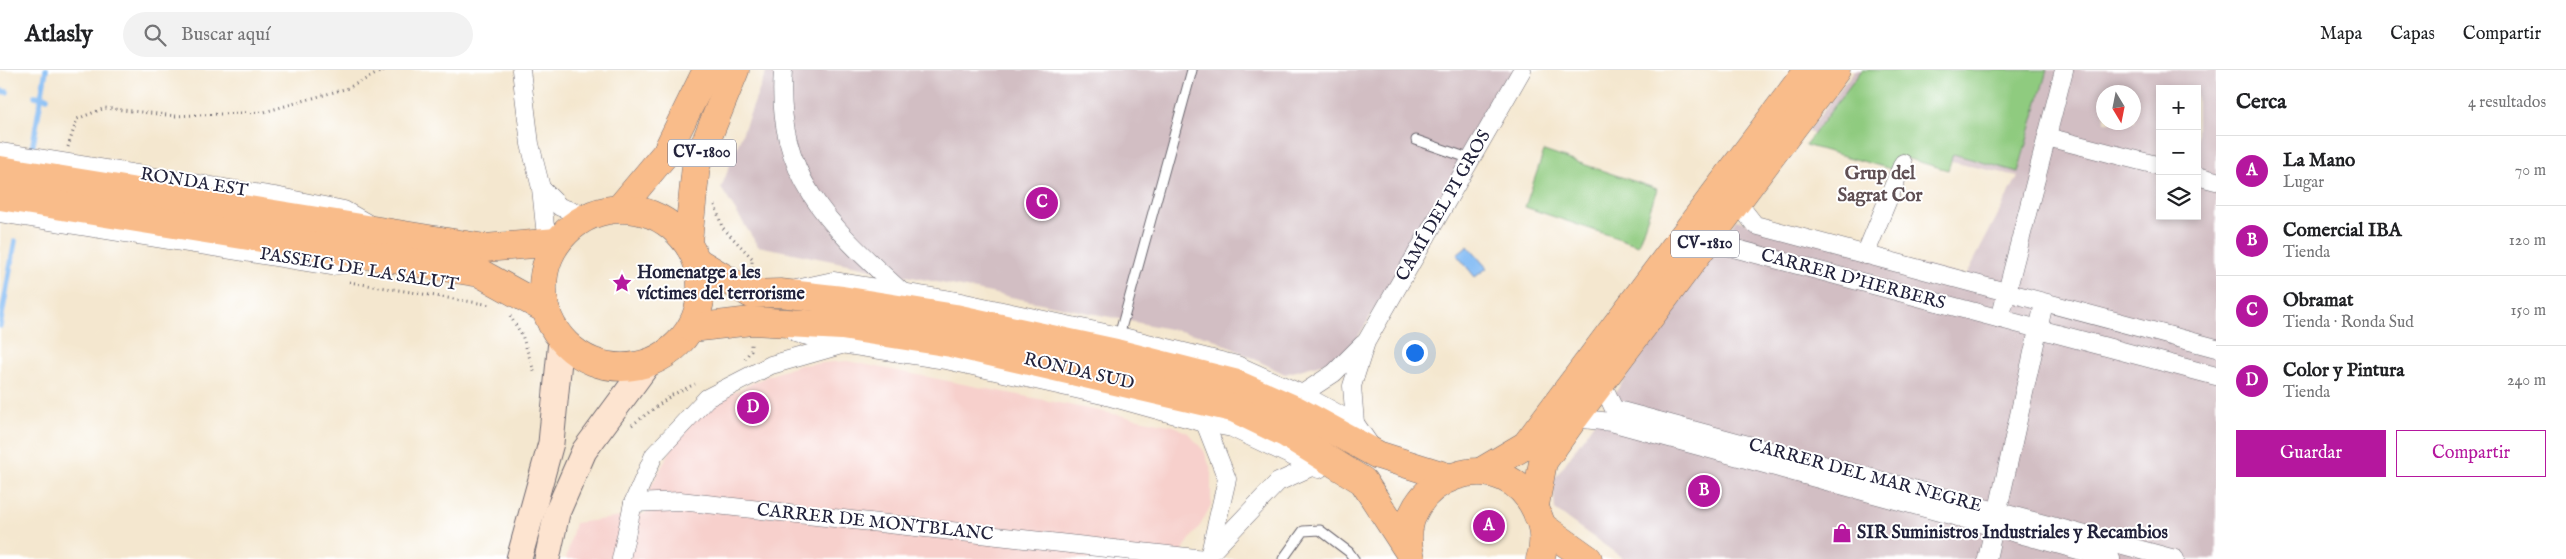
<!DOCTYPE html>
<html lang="es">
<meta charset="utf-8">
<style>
:root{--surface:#fff;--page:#f2f2f2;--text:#202124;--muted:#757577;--line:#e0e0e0;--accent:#b5179e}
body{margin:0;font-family:"IM FELL English",serif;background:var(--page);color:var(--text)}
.controls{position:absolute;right:15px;top:15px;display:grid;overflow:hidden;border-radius:0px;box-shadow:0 2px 8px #0003}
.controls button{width:45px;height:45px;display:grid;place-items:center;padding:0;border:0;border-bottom:1px solid var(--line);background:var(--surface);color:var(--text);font:25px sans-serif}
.compass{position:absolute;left:2096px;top:15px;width:45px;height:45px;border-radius:50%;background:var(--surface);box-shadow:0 2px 8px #0003;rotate:170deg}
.you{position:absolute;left:1414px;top:282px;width:18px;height:18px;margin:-12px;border:4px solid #fff;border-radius:50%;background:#1a73e8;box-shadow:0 0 0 8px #1a73e833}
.badge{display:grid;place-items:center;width:32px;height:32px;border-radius:50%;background:var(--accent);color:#fff;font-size:16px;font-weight:700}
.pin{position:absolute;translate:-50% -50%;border:2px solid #fff;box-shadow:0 1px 5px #0006}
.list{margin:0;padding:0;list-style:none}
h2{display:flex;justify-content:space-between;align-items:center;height:65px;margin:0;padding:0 20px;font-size:21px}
h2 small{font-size:16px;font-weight:400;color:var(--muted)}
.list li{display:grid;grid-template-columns:32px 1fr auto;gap:15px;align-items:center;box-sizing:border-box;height:70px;padding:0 20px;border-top:1px solid var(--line)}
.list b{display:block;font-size:19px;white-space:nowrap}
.list p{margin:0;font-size:16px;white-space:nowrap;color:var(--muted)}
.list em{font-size:16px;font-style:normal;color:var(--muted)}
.actions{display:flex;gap:10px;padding:15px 20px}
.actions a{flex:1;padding:11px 0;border:1px solid var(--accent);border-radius:0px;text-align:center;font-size:18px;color:var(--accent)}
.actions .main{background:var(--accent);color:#fff}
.icon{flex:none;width:28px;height:28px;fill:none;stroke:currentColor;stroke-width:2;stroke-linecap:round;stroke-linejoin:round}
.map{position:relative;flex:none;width:2216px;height:489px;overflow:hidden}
header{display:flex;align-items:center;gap:30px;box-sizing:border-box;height:70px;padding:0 25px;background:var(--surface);border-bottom:1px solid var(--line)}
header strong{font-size:24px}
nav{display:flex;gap:28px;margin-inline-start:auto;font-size:18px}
.search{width:350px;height:45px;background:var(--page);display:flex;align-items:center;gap:12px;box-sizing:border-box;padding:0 18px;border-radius:28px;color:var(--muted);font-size:19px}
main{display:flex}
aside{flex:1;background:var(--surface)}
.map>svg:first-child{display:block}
.built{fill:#f7d0cc}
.industrial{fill:#d2bec3;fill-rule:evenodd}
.green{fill:#8fcb7f;stroke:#58765d}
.water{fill:#84bcf4;stroke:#536f98}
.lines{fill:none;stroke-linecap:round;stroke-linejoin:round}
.stream{stroke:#84bcf4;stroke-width:5.5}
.service-casing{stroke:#6c676f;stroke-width:11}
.minor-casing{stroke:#6c676f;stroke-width:19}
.secondary-casing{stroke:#6c676f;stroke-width:27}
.primary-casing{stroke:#6c676f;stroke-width:29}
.path{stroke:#6c676f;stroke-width:3;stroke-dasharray:1 4;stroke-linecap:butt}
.service{stroke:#fff;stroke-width:9}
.minor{stroke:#fff;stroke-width:18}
.secondary{stroke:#fde4d0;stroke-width:25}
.primary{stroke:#f9bc8a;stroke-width:28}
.labels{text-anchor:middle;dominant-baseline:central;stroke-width:4;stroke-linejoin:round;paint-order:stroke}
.shield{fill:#fff;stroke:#646476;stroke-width:1}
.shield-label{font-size:16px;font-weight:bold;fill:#22223b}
.street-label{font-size:18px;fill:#22223b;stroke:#fff}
.poi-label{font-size:18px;font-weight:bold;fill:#22223b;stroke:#fff;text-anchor:start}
.neighbourhood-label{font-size:19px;font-weight:bold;fill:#605054;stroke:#fff}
</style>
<header>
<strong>Atlasly</strong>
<div class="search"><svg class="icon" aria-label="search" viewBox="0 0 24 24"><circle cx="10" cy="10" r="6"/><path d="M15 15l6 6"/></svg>Buscar aquí</div>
<nav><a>Mapa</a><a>Capas</a><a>Compartir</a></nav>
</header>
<main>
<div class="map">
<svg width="2216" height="489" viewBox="0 0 2216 489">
<rect width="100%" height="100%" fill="#fff"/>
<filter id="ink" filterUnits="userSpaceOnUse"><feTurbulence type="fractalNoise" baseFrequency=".02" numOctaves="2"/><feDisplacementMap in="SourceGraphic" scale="10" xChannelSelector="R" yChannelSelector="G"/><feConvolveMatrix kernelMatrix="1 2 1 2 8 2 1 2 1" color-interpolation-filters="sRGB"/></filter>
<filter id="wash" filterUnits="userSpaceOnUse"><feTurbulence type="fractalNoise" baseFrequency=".0096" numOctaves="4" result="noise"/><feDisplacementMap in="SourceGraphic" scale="20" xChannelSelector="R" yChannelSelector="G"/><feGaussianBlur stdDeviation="1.12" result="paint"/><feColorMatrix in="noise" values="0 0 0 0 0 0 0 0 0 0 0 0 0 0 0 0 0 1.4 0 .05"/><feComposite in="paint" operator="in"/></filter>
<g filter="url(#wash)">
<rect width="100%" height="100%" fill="#f4e7cf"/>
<polygon class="built" points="847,291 1174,356 1188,363 1204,381 1211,400 1211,435 1201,454 1176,489 566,489 575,453 645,444 650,418 678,367 694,350 730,324 765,307 800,295"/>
<g class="industrial">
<polygon points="767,0 1519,0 1346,287 1285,304 1209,267 758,176 721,118"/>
<path d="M1855 0H2216V489H1624L1555 440 1553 411 1736 150 1966 206 2018 106 1807 62ZM2160 19H2197V146H2160ZM2104 22H2134V52H2104Z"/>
</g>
<g class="green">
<polygon points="1862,0 2047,0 2018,102 1953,84 1948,100 1898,86 1894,100 1805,75"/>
<polygon points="1544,81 1657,119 1638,175 1525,137"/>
</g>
<polygon class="water" points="1468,176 1487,198 1475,207 1457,185"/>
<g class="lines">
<g class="stream">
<polyline points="0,21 7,22"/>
<polyline points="35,26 47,28"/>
<polyline points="32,80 46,0"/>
<polyline points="0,256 15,171"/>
</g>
</g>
</g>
<g filter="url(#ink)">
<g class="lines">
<defs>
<g id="service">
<polyline points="1416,70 1471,89"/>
<polyline points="1119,266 1192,0"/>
<polyline points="1283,489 1303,461 1320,460 1349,482 1354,489"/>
</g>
<g id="minor">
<polyline points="521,0 530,74 541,118 545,157 557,171"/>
<path d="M783 0C775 107 830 156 902 222"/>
<polyline points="2047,67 2160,96"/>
<polyline points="0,82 280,127 344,140 367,153"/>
<polyline points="2197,106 2216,111"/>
<polyline points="541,118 560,137 587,146"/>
<polyline points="1737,132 1755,155 2216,278"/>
<polyline points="0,143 332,196 362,191"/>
<polyline points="1707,171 2216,306"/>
<polyline points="1865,185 1903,93"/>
<polyline points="796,219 833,211 956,231 1119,266 1237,295 1302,324 1355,353 1373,379"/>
<polyline points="2000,249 2064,0"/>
<polyline points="795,263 841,274 946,290 1107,326 1205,353 1232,358 1319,399"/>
<polyline points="1601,311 1614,339 2175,489"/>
<polyline points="1302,324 1334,303 1363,274"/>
<polyline points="1574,348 1611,352 2111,489"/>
<polyline points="1205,353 1227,409 1210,483"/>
<polyline points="1355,353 1352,316 1366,272 1522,0"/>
<polyline points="633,433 680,431 1205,489 1278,412 1311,397"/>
<polyline points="621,489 633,433 654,385 707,328 771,295 841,275"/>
<polyline points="1987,489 2044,233"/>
</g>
<g id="secondary">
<polyline points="519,489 551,373 561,270"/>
<polyline points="547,489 557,443 584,381 648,294"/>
</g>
<g id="primary">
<polyline points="0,100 485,178 557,172"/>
<polyline points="0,126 480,203 545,239"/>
<polyline points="620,138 666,83 707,0"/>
<circle cx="622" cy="218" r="79"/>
<polyline points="688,171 696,96 735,0"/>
<polyline points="698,192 751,224 780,223 842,230 955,248 1116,283 1234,313 1296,340 1378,385 1448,407"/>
<polyline points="692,258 751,251 842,256 951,273 1233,338 1287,364 1363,411 1409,482"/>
<polyline points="1482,401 1526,375 1808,0"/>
<polyline points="1535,435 1543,392 1574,348 1836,0"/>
<polyline points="1543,457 1588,489"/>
<path d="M1411 488C1388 408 1509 363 1539 448 1544 459 1545 477 1540 489"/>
</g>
</defs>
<use href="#service" class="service-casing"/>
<use href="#minor" class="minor-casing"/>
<use href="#secondary" class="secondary-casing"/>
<use href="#primary" class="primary-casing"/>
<g class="path">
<polyline points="68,77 77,49 105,38 176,46 264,42 348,18 384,0"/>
<polyline points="715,135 722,157 752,188 752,198"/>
<polyline points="349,212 491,235"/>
<polyline points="510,246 522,265 535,304"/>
<polyline points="745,289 751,280 751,272"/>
<polyline points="632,355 672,325 695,314"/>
</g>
<use href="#service" class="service"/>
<use href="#minor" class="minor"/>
<use href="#secondary" class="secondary"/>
<use href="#primary" class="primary"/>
</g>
</g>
<defs>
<symbol id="sight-bare" viewBox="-9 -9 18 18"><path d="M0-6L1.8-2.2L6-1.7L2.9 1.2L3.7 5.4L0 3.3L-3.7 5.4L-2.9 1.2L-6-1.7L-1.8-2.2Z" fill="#b5179e" stroke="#fff" stroke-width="2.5" paint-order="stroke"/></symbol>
<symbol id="shop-bare" viewBox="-9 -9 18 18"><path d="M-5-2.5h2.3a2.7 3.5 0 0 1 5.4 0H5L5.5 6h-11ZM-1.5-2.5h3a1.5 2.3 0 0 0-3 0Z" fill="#b5179e" stroke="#fff" stroke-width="2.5" paint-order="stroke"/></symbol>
</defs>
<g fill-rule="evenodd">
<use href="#sight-bare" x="608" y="199" width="28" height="28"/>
<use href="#shop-bare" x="1828" y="449" width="28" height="28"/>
</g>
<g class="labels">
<g class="shield">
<rect x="668" y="69.5" width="68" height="27" rx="4"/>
<rect x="1671" y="160.5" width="68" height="27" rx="4"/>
</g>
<g class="shield-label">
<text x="702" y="83">CV-1800</text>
<text x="1705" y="174">CV-1810</text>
</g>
<g class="street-label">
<text transform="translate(194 113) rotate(9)">RONDA EST</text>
<text transform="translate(1444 136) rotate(-60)">CAMÍ DEL PI GROS</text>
<text transform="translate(359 200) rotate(9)">PASSEIG DE LA SALUT</text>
<text transform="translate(1853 210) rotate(15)">CARRER D'HERBERS</text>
<text transform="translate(1079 302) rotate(13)">RONDA SUD</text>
<text transform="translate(1865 406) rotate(15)">CARRER DEL MAR NEGRE</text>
<text transform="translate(875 453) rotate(6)">CARRER DE MONTBLANC</text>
</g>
<g class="poi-label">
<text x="637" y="203">Homenatge a les<tspan x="637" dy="21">víctimes del terrorisme</tspan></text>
<text x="1857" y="463">SIR Suministros Industriales y Recambios</text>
</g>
<g class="neighbourhood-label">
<text x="1880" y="104">Grup del<tspan x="1880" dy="22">Sagrat Cor</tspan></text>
</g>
</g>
</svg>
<div class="controls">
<button>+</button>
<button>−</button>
<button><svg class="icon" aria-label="layers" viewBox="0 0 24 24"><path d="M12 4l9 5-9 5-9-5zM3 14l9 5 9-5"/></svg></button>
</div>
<svg class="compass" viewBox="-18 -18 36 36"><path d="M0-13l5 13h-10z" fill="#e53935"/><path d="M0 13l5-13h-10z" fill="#757577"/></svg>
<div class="you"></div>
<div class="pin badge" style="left:1489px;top:456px">A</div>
<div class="pin badge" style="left:1704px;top:421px">B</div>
<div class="pin badge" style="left:1042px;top:133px">C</div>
<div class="pin badge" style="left:753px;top:338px">D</div>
</div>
<aside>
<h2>Cerca<small>4 resultados</small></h2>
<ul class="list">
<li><span class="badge">A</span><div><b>La Mano</b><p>Lugar</p></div><em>70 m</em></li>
<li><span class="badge">B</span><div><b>Comercial IBA</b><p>Tienda</p></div><em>120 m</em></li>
<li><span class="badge">C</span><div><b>Obramat</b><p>Tienda · Ronda Sud</p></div><em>150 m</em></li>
<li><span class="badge">D</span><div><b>Color y Pintura</b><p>Tienda</p></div><em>240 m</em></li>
</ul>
<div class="actions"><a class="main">Guardar</a><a>Compartir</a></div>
</aside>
</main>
